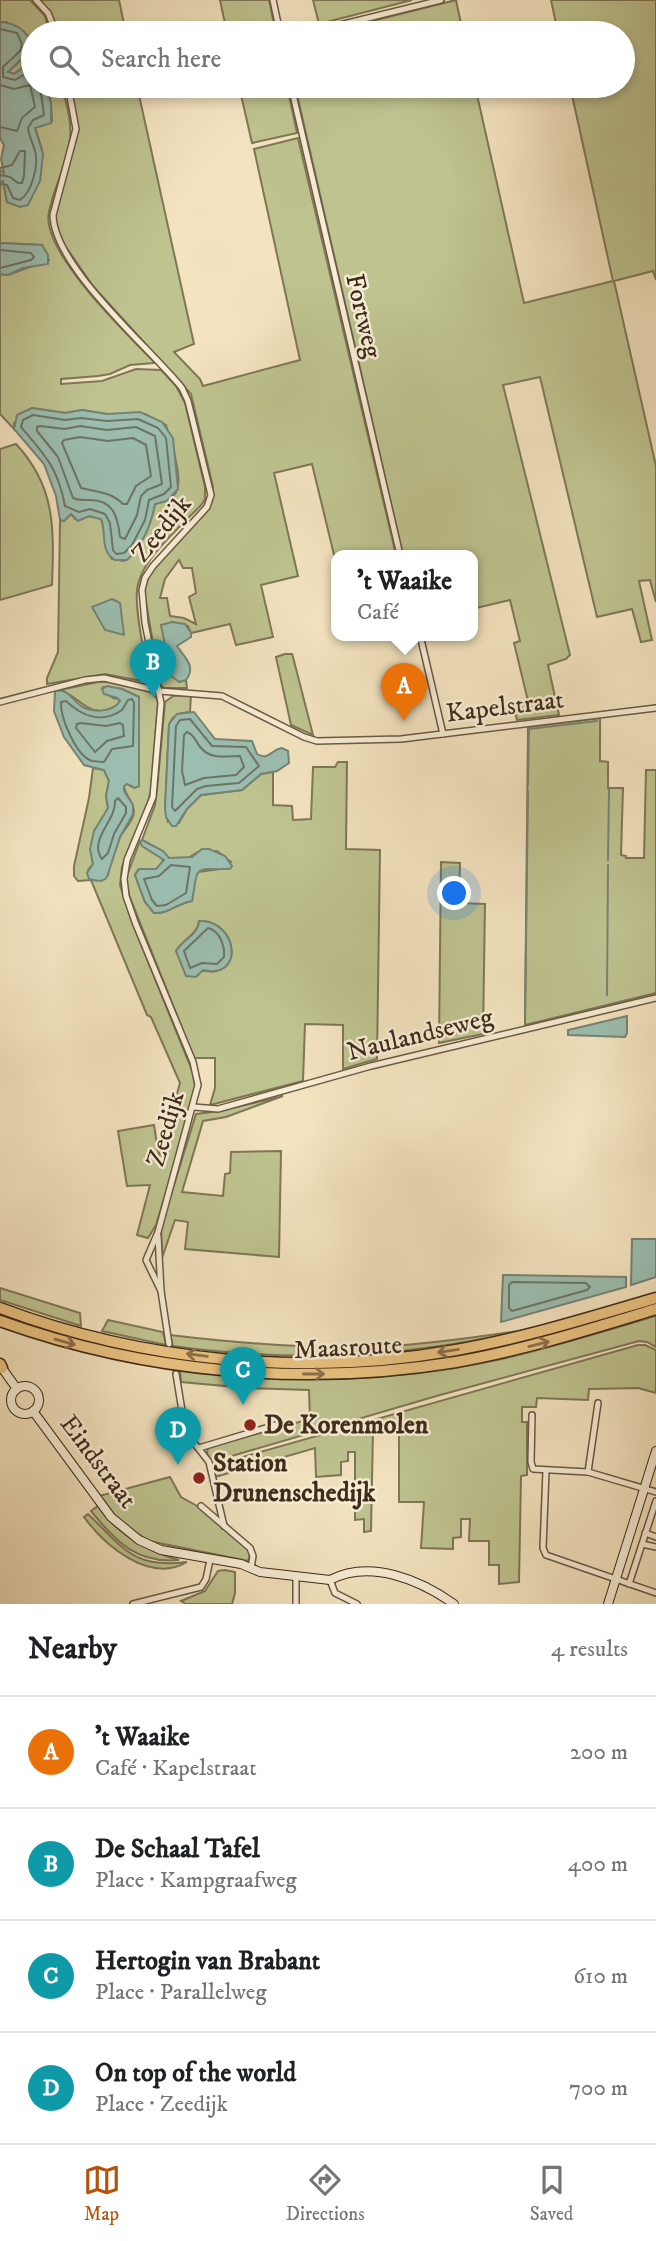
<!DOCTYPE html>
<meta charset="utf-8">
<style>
:root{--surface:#fff;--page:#f2f2f2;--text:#202124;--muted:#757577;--line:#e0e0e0;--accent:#b45309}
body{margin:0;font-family:"IM FELL DW Pica",serif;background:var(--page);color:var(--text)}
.you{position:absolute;left:455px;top:894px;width:24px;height:24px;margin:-18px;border:5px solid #fff;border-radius:50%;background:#1a73e8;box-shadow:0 0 0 10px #1a73e833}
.badge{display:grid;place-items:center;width:46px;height:46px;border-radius:50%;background:var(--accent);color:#fff;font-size:23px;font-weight:700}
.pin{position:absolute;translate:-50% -58px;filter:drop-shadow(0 2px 4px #0008)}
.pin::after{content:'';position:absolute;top:37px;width:24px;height:21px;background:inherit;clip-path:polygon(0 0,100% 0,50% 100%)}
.popup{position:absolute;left:331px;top:550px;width:147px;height:91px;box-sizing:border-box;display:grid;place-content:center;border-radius:14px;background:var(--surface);filter:drop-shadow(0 2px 5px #0005);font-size:23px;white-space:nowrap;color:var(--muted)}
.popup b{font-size:26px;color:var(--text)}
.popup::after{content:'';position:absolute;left:50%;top:100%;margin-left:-14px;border:14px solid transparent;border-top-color:var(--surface)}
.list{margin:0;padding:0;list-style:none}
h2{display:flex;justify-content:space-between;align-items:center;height:91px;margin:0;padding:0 28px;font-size:30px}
h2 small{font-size:23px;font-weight:400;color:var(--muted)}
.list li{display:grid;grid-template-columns:46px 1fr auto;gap:21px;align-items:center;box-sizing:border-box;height:112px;padding:0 28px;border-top:2px solid var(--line)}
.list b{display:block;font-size:26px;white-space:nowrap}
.list p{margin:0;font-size:23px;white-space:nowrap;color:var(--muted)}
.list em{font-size:23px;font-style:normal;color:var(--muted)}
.icon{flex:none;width:38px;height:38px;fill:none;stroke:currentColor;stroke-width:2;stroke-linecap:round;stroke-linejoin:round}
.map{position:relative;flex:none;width:656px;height:1604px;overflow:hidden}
.search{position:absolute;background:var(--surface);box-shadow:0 4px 10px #0003;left:21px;right:21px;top:21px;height:77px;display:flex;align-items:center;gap:18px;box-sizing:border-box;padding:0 24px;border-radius:38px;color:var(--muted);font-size:26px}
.sheet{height:539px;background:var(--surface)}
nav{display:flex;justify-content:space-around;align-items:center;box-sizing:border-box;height:98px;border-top:2px solid var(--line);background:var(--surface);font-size:19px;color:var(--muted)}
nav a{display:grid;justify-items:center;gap:4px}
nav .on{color:var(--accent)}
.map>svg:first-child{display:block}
.green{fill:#bec390;stroke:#7e7756;stroke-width:2;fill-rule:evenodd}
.water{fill:#9bbeb0;stroke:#768374;stroke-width:2}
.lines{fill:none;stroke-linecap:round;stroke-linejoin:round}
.shore{stroke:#6d7466;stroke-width:2}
.stream{stroke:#768374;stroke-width:2}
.street-casing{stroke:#6c5944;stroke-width:8}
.secondary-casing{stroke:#3f2b1b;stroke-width:10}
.highway-casing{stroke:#3f2b1b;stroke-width:13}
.street{stroke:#f7edd5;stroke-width:5}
.secondary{stroke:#f7edd5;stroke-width:8}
.highway{stroke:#eac280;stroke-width:10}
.oneway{stroke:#8c6f48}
.poi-dot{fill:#8f2418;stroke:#f7edd5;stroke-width:2.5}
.labels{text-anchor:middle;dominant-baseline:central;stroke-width:5;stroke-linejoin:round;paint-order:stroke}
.street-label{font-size:26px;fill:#3f2b1b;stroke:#f7edd5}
.poi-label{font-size:26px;font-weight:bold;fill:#3f2b1b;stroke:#f7edd5;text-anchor:start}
</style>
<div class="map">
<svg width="656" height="1604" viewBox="0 0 656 1604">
<rect width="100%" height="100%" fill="#f3e3bf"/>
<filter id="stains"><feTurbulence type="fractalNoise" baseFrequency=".00286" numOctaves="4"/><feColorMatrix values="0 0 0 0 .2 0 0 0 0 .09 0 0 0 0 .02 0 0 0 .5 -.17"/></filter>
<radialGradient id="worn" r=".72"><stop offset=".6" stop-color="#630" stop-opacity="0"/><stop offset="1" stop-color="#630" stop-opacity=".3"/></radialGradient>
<g class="green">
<polygon points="0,0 30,0 45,16 50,33 33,33 33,64 29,63 14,74 8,72 27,54 7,22 0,22"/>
<polygon points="39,0 119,0 126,33 58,33 52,15"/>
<polygon points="220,0 269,0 276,33 227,33"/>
<polygon points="313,0 412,0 319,24"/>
<polygon points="456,0 463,33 323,33 340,29"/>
<polygon points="551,0 656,0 656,280 653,271 614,281 656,466 656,602 650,580 639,581 652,640 641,642 632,609 597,617 540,377 503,385 570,655 566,659 548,665 559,715 517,720 513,705 528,701 514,643 520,641 510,600 472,609 472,555 403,555 295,86 475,86 524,303 613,281 570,86 623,86 623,33 558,33"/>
<path d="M46 86H62C66 103 72 121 70 139 67 164 54 187 49 212 40 251 127 334 155 363L130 365 110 374 98 376 61 379V384L102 381 136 369 161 370 176 386 185 403 205 487V499L202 504C182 526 140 559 137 590 135 614 144 648 147 672V682L105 674 47 684V678L58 652 60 520 64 521 71 514 75 519 89 516 101 519C108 534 100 543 112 559L124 561C142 542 150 529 155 504 162 502 170 501 175 494 185 481 170 440 166 425L145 414H107L82 410 65 413 32 408 14 423V429L0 414V274L8 275 49 260 42 245 0 243V183L3 180 7 202 40 181 42 150 35 127 52 121 51 103Z"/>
<path d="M69 86H137L194 344 174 352 200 379 203 386 300 360 254 149 298 138 396 555H336V563L312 464 274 473 298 576 261 585 273 637 236 645 230 624 191 633 188 626 172 622 179 682 186 680 187 688H164L160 685 144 590 150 570 209 506 213 487 191 394 93 286 61 240 55 217 76 137ZM179 560 183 568H192L196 593 189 597 196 624 184 618 170 616 167 598H160L165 579Z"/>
<polygon points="239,86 287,86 297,133 252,143"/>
<path d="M16 444C56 487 54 529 52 585L0 600V449Z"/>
<polygon points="285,654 292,654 293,657 313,735 291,725 276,657"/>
<path d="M98 682C115 681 151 684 158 702L151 790 147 806 122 867 120 885 132 922 193 1073 195 1087 190 1112 156 1225 148 1238 137 1235 150 1185 127 1186 118 1131 154 1125 159 1157 180 1083 151 1017 147 1015 91 880 78 881 74 876V866L89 798 93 768 104 770 109 781 106 796 108 808C96 832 89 835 93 864L88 870 101 881 108 875C108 868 117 844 120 837 125 828 133 822 134 812 134 802 125 795 124 786L127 784 134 788 139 786V697L122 689 103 687 102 689 113 698 119 699V704C89 723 82 697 60 690Z"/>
<path d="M191 695 190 712C180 713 173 714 169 725L165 808 168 822 179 823 187 809 201 795 242 790 261 774 273 772V805L292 806 293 820 311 819 313 767H335L338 762H347L346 849 380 850 377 1059 343 1069V1025L305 1024 303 1081 210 1105 215 1088V1058H194L129 895 126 878 140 841 147 849 163 858 162 864 156 869 138 870 135 875 145 902 154 913C169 914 178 903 192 901L195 876 198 872 220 869 231 862 217 851 198 852 188 858H169L162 851 142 840 155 805 157 790 165 702 173 696ZM199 921C232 920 244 965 216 971 210 973 206 970 200 971L198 974 176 951C182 940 198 934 199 921Z"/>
<polygon points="600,718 600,761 608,762 608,788 623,788 621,855 626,856 626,858 644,858 646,770 656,770 656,993 525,1025 528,727"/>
<polygon points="441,862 460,863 459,903 485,904 483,1034 439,1043"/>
<polygon points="283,1096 226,1117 203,1121 182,1192 223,1196 225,1174 230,1173 231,1152 281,1151 279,1257 185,1249 188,1222 175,1220 162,1258 161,1227 196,1114 221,1111"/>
<polygon points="0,1288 80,1313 81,1326 0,1300"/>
<path d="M656 1316V1347L647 1342 639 1341 440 1395 211 1462 207 1453 208 1447 310 1419 309 1390 247 1388 181 1382 180 1370C287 1384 397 1382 502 1359 554 1347 605 1331 656 1316Z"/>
<polygon points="108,1320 163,1332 166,1345 102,1331"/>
<path d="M526 1330C407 1357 295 1363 173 1346L170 1335C237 1343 304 1349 372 1347 424 1345 476 1337 526 1330Z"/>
<polygon points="638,1345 645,1345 656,1350 656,1393 638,1388 589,1389 588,1400 537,1398 536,1407 522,1407 522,1422 527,1422 527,1475 521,1476 519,1582 499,1584 499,1565 489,1565 489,1541 469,1541 470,1519 461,1519 461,1537 453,1538 453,1549 421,1548 424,1502 399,1502 399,1424 373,1431 371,1531 364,1532 364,1519 355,1520 355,1452 348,1452 348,1461 341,1462 341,1475 316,1477 315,1448 215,1477 212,1466 225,1462"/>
<polygon points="170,1477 181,1497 199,1507 247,1548 250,1555 248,1561 149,1541 120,1522 99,1496"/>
<path d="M98 1506C118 1535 146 1551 179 1560 137 1564 116 1542 91 1511Z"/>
<path d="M88 1514C124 1548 133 1569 187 1562 150 1584 105 1546 84 1517Z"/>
<polygon points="225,1570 235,1572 235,1593 232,1604 186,1604 181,1601 205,1591 218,1571"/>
</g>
<g class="water">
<path d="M0 22C17 22 39 37 25 55 21 61 13 66 8 72L14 74 29 63 33 64V86L46 87 51 103V123L35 128 43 154 40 181 28 205 20 207 7 202 3 181 0 183V170L4 173 1 159 4 145 0 138Z"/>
<polygon points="0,243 42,245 48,255 48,264 23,268 8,275 0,274"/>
<path d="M32 408 65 413 82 410 107 414 140 412 162 422 173 438 178 489 167 501 155 504C151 525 143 545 127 560H115C99 550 107 533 101 519L89 516 78 521 71 514 64 521 60 520 56 496 44 464 14 429 17 415Z"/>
<polygon points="112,599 120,603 124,635 105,630 92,607"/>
<path d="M172 622 185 624 191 633V637L177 646C184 657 197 666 186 680L179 682 171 676 161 625Z"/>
<path d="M107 686 122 689 139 697V786L135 788 127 784 124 786V791L133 805V814L120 837 107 877C103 883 95 881 89 879L87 873 93 864 90 849 94 831 108 808 106 796 109 781 104 770 84 765 64 737 54 711 55 691C69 688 72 701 83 707 95 713 113 712 120 701L117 698 104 694 102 689Z"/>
<path d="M194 712 215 739 252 741 257 754C269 761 272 749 282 748L288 751 289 763 277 771 261 774 242 790 201 795 187 809 176 826H172L166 817 165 808 169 724 177 714Z"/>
<path d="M142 840 163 851 169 858 192 857 202 849H209L225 856 232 866 230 869C191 869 199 865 192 901 177 903 169 914 154 913L145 902 135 875 139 869H156L164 860 142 846 140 841Z"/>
<path d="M199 921C237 919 246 980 203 970L196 977 186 976 176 951C182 940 199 934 199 921Z"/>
<polygon points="627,1016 627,1033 625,1037 568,1035 568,1030"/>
<polygon points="632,1239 656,1239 656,1277 631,1285"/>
<polygon points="503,1275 626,1277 626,1287 501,1322"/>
</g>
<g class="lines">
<g class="shore">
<polyline points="0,29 17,33 22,44 20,51 3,67 3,77 15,80 33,70"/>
<polyline points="0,85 14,89 30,85 35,107 22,118 17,131 0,127"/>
<polyline points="0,168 12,165 20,151 25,151 24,176 22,183 18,183 10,177 0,175"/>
<path d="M0 184 7 185 13 198 20 200C32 192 39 165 35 151 33 143 29 137 28 128L33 120 44 115 40 86"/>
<polyline points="0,250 31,253 34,257 31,260 0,268"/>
<path d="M33 415 65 420 81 418 107 421 138 419 158 428 166 438 171 487 164 494 149 500 145 520 132 545 124 553 116 554 113 550 110 523 105 514 90 509 79 512 65 506C58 468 45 455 21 427L23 420Z"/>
<path d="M40 426 65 429 80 426 107 430 136 427 155 436 162 484 147 490 141 496 137 515 125 539 120 537C118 518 114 500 90 500 82 500 80 501 73 498L58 457 37 431V427Z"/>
<path d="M80 437 108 441 133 438 146 445 151 476 136 486 127 504H123C111 492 97 492 81 488L62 443 64 440Z"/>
<path d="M128 700 132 699 134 703 133 746 112 749 104 762C102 762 93 761 92 761 76 756 60 717 61 702L66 701C82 716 102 724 122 710Z"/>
<polygon points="190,719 212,746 246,747 259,766 239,783 206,786 197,789 175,811 172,807 176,726 180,720"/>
<polygon points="81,723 106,726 120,723 123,725 124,736 107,741 95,752 76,728 77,724"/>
<path d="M187 732C195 735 195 741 201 748 211 760 227 756 240 756L244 767 236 775 204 778 185 785 182 771 184 735Z"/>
<path d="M118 798 126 807V813L114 834 108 853 102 859C88 840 116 821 115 801Z"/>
<polygon points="171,865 190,867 186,893 166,905 157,906 152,900 144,879 159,876"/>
<path d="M208 928C220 931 225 946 224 957L217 964 202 963 190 968 184 951Z"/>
<polygon points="512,1282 586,1283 590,1287 587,1290 512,1311 509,1308 509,1285"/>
</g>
<g class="stream">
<polyline points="528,784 529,729 597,721"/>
<polyline points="608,860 609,788"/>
<polyline points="607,995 608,865"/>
<polyline points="525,1015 528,791"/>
</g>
<defs>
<g id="street">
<polyline points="36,0 48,13 56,33"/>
<polyline points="273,0 280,33"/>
<polyline points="307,33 441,0"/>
<path d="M68 86 76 129 53 215C54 267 149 347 182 388L188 401 211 495 207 507 153 566 145 578 142 590 145 623 161 703 153 797 127 860 124 879 126 896 135 922 193 1062 198 1085 158 1232 146 1260 161 1291"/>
<polyline points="291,86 400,555"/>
<polyline points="420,635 443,734"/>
<polyline points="0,702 85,680 104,678 160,691 222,696 304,737 317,741 401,739 656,708"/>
<polyline points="194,1107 218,1109 371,1066 656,998"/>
<polyline points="158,1236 161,1291 169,1344"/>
<polyline points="176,1374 184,1423 188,1435 209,1462 224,1526"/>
<polyline points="532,1415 531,1462 533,1469 588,1472 656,1492"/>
<polyline points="199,1448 279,1424"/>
<polyline points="546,1471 543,1548 546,1555 656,1593"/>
<polyline points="588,1472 598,1403"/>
<polyline points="201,1506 250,1548 253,1556 251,1568"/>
<polyline points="645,1533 656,1537"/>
<polyline points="642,1544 656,1547"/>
<polyline points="330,1580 335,1593 357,1604"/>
<polyline points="629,1584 656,1501"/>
<polyline points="133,1604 201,1587 206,1579 210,1560"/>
<polyline points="296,1604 296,1576"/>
</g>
<g id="secondary">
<polyline points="2,1368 17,1389"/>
<circle cx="25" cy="1400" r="14"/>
<path d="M33 1411 111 1517 139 1540 161 1550 241 1564 260 1572 330 1580C371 1559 420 1580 454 1604"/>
<polyline points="608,1604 656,1451"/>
</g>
<g id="highway">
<path d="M0 1308C143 1362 306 1377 456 1350 524 1338 590 1317 656 1298"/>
<path d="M0 1321C145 1373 303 1387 456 1362 524 1350 590 1329 656 1309"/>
<polyline points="0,1364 2,1368"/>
</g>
</defs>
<use href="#street" class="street-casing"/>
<use href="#secondary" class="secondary-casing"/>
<use href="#highway" class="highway-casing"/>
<use href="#street" class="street"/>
<use href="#secondary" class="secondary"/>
<use href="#highway" class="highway"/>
</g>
<defs><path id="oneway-shaft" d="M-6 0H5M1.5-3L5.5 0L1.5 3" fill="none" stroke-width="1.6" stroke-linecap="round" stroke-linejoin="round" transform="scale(1.75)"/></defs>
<g class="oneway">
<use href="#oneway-shaft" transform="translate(65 1342) rotate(16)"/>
<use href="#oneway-shaft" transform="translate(539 1344) rotate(-14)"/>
<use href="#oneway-shaft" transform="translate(448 1351) rotate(171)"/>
<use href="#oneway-shaft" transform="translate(197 1355) rotate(-173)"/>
<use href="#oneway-shaft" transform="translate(314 1374)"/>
</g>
<g class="poi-dot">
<circle cx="250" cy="1425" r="7"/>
<circle cx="199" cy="1478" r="7"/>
</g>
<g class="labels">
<g class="street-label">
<text transform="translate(363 316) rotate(77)">Fortweg</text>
<text transform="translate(162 529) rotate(-51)">Zeedijk</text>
<text transform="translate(505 707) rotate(-7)">Kapelstraat</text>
<text transform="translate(420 1035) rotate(-14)">Naulandseweg</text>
<text transform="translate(166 1129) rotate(-74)">Zeedijk</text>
<text transform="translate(348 1348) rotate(-3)">Maasroute</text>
<text transform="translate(98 1462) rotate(53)">Eindstraat</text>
</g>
<g class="poi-label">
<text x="264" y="1425">De Korenmolen</text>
<text x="213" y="1463">Station<tspan x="213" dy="30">Drunenschedijk</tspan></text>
</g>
</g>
<rect width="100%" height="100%" filter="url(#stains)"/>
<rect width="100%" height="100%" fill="url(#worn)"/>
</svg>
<div class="you"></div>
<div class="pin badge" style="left:404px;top:721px;background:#e8710a">A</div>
<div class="popup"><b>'t Waaike</b>Café</div>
<div class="pin badge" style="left:153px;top:697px;background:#0f9aa8">B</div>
<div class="pin badge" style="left:243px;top:1405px;background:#0f9aa8">C</div>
<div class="pin badge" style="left:178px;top:1465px;background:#0f9aa8">D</div>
<div class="search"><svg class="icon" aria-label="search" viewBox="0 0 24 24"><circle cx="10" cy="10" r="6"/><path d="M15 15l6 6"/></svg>Search here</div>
</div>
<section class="sheet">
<h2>Nearby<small>4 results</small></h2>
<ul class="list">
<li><span class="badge" style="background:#e8710a">A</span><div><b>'t Waaike</b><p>Café · Kapelstraat</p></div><em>200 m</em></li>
<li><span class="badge" style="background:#0f9aa8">B</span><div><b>De Schaal Tafel</b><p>Place · Kampgraafweg</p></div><em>400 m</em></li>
<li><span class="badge" style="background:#0f9aa8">C</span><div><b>Hertogin van Brabant</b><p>Place · Parallelweg</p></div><em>610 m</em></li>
<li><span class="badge" style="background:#0f9aa8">D</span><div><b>On top of the world</b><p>Place · Zeedijk</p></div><em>700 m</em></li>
</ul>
</section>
<nav>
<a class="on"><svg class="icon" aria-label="map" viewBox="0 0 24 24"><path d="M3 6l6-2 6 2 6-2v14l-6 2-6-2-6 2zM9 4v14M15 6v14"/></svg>Map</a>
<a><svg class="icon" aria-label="directions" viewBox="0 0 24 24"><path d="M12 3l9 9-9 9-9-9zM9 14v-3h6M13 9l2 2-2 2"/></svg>Directions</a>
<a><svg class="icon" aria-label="saved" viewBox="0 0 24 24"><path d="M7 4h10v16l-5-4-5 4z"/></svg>Saved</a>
</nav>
